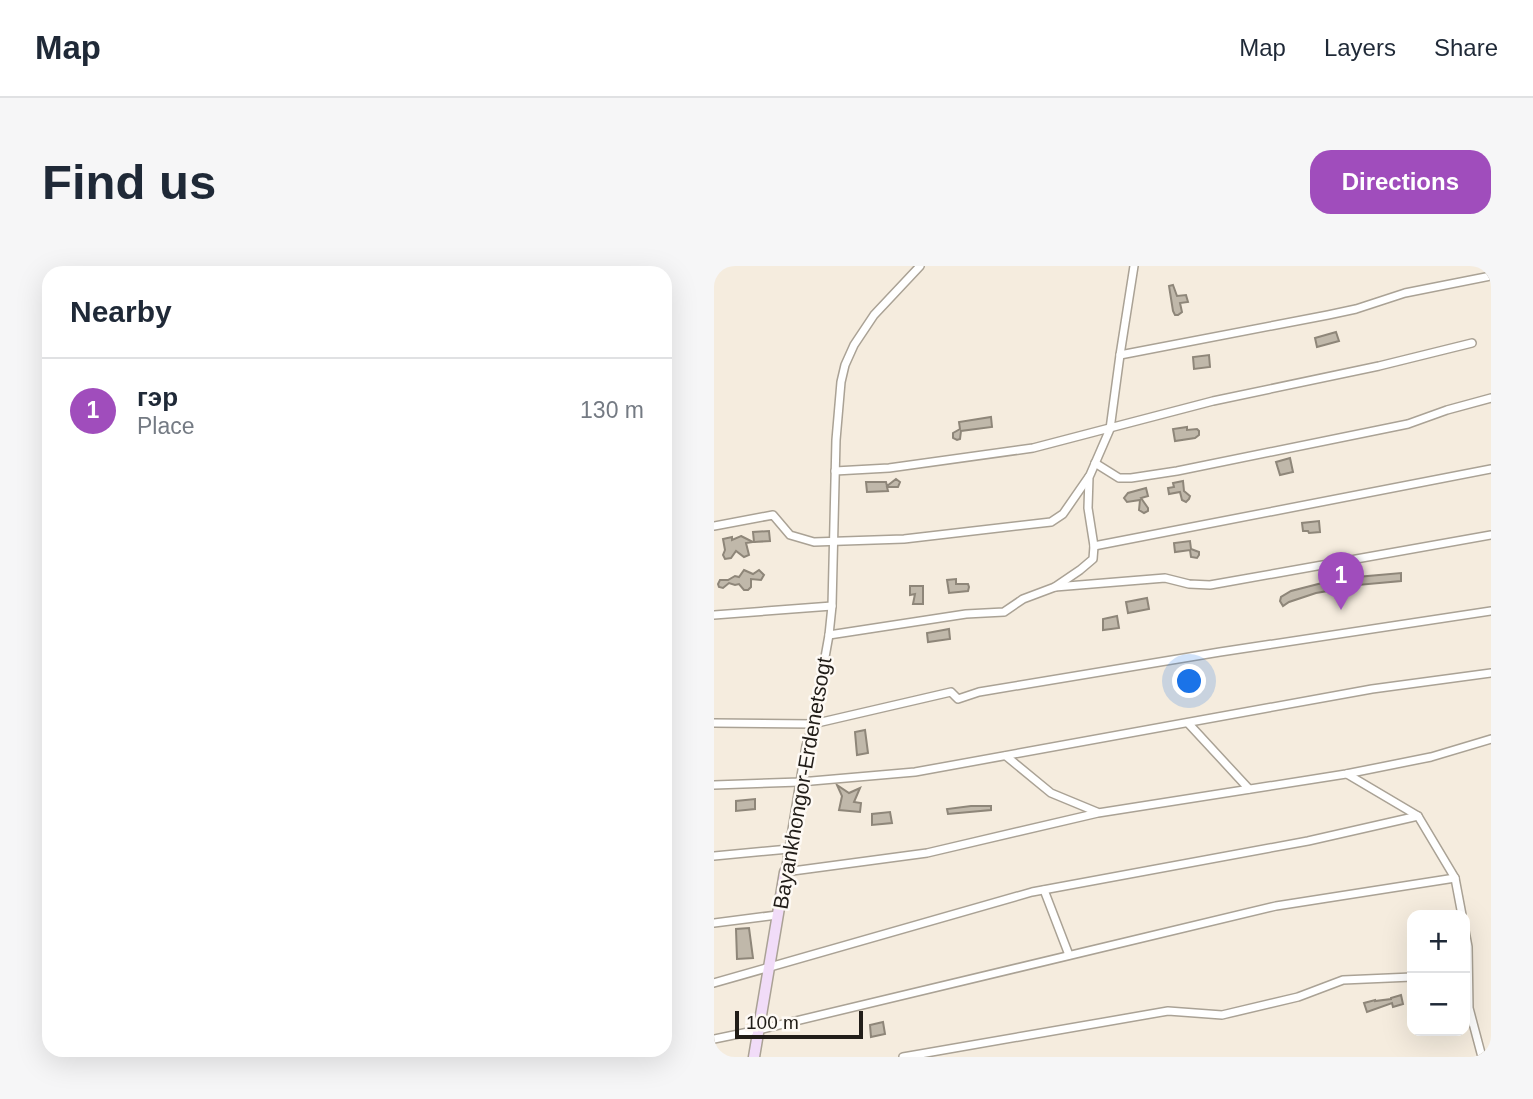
<!DOCTYPE html>
<meta charset="utf-8">
<style>
:root{--surface:#fff;--page:#f6f6f7;--text:#1f2937;--muted:#747a83;--line:#e0e1e3;--accent:#a04dbc}
body{margin:0;font-family:Helvetica,sans-serif;background:var(--page);color:var(--text)}
.controls{position:absolute;right:21px;bottom:21px;display:grid;overflow:hidden;border-radius:14px;box-shadow:0 7px 28px #0002}
.controls button{width:63px;height:63px;display:grid;place-items:center;padding:0;border:0;border-bottom:2px solid var(--line);background:var(--surface);color:var(--text);font:35px sans-serif}
.scale{position:absolute;left:21px;bottom:18px;width:128px;box-sizing:border-box;padding-left:7px;border:4px solid #211d18;border-top:0;font-size:19px;line-height:24px;white-space:nowrap;color:#211d18;-webkit-text-stroke:5px #fefaf5;paint-order:stroke}
.you{position:absolute;left:476px;top:416px;width:24px;height:24px;margin:-18px;border:5px solid #fff;border-radius:50%;background:#1a73e8;box-shadow:0 0 0 10px #1a73e833}
.badge{display:grid;place-items:center;width:46px;height:46px;border-radius:50%;background:var(--accent);color:#fff;font-size:23px;font-weight:700}
.pin{position:absolute;translate:-50% -58px;filter:drop-shadow(0 2px 4px #0008)}
.pin::after{content:'';position:absolute;top:37px;width:24px;height:21px;background:inherit;clip-path:polygon(0 0,100% 0,50% 100%)}
.list{margin:0;padding:0;list-style:none}
h2{display:flex;justify-content:space-between;align-items:center;height:91px;margin:0;padding:0 28px;font-size:30px}
h2 small{font-size:23px;font-weight:400;color:var(--muted)}
.list li{display:grid;grid-template-columns:46px 1fr auto;gap:21px;align-items:center;box-sizing:border-box;height:105px;padding:0 28px;border-top:2px solid var(--line)}
.list b{display:block;font-size:26px;white-space:nowrap}
.list p{margin:0;font-size:23px;white-space:nowrap;color:var(--muted)}
.list em{font-size:23px;font-style:normal;color:var(--muted)}
.map{position:relative;flex:none;width:777px;height:791px;overflow:hidden;border-radius:21px}
header{display:flex;align-items:center;gap:42px;box-sizing:border-box;height:98px;padding:0 35px;background:var(--surface);border-bottom:2px solid var(--line)}
header strong{font-size:33px}
nav{display:flex;gap:38px;margin-inline-start:auto;font-size:24px}
.intro{display:flex;align-items:center;justify-content:space-between;box-sizing:border-box;height:168px;padding:0 42px}
h1{margin:0;font-size:49px}
.button{padding:18px 32px;border-radius:21px;background:var(--accent);color:#fff;font-size:24px;font-weight:700}
main{display:flex;gap:42px;padding:0 42px}
aside{flex:1;background:var(--surface);border-radius:21px;box-shadow:0 7px 28px #0002}
.map>svg:first-child{display:block}
.building{fill:#c0b8aa;stroke:#8e8679;stroke-width:2}
.lines{fill:none;stroke-linecap:round;stroke-linejoin:round}
.street-casing{stroke:#aaa295;stroke-width:10}
.secondary-casing{stroke:#aaa295;stroke-width:13}
.street{stroke:#fff;stroke-width:7}
.secondary{stroke:#f1dcf8;stroke-width:10}
.labels{text-anchor:middle;dominant-baseline:central;stroke-width:5;stroke-linejoin:round;paint-order:stroke}
.street-label{font-size:21px;fill:#211d18;stroke:#fefaf5}
</style>
<header>
<strong>Map</strong>
<nav><a>Map</a><a>Layers</a><a>Share</a></nav>
</header>
<div class="intro"><h1>Find us</h1><a class="button">Directions</a></div>
<main>
<aside>
<h2>Nearby<small></small></h2>
<ul class="list">
<li><span class="badge">1</span><div><b>гэр</b><p>Place</p></div><em>130 m</em></li>
</ul>
</aside>
<div class="map">
<svg width="777" height="791" viewBox="0 0 777 791">
<rect width="100%" height="100%" fill="#f5ecde"/>
<g class="building">
<polygon points="459,19 463,30 472,29 474,36 466,37 468,46 464,49 461,49 459,45 455,20"/>
<polygon points="622,66 625,75 603,81 601,72"/>
<polygon points="495,89 496,101 480,103 479,91"/>
<polygon points="277,151 278,161 247,165 246,173 243,174 239,172 239,167 246,163 245,156"/>
<polygon points="473,161 473,164 483,163 485,165 485,169 481,172 461,175 459,163"/>
<polygon points="576,192 579,206 566,209 562,196"/>
<polygon points="182,213 186,216 184,221 173,221 174,225 153,226 152,216 172,216 173,220"/>
<polygon points="469,215 470,225 476,230 475,233 472,236 468,234 466,226 455,228 454,222 460,221 459,217"/>
<polygon points="432,222 434,230 427,232 434,242 434,245 430,247 425,244 426,234 413,236 410,232 414,227"/>
<polygon points="605,255 606,266 595,267 594,265 589,265 588,257"/>
<polygon points="55,265 56,275 40,276 39,266"/>
<polygon points="27,270 39,276 32,277 35,289 30,291 22,285 17,292 11,293 9,289 11,284 9,273 18,271 18,274"/>
<polygon points="476,275 477,283 485,286 485,289 483,292 477,291 476,284 461,286 460,277"/>
<polygon points="30,304 39,308 45,304 50,309 47,314 37,313 37,321 34,324 30,324 25,318 21,319 15,317 9,322 5,321 4,318 6,314 14,314 21,310 25,311"/>
<polygon points="616,306 628,324 635,318 643,316 640,325 629,326 629,331 626,336 621,331 620,324 602,327 575,336 569,340 566,335 567,331 577,325 612,316 613,320 618,317"/>
<polygon points="687,307 687,315 644,319 643,311"/>
<polygon points="242,313 242,318 254,318 255,321 254,325 235,327 233,314"/>
<polygon points="196,320 209,320 209,338 199,338 201,328 196,329"/>
<polygon points="433,332 435,343 414,347 412,336"/>
<polygon points="403,350 405,362 389,364 389,353"/>
<polygon points="235,363 236,373 214,376 213,367"/>
<polygon points="151,464 154,487 143,489 141,466"/>
<polygon points="123,519 135,527 146,522 140,536 147,537 146,546 125,544 128,530"/>
<polygon points="41,533 41,543 22,545 22,535"/>
<polygon points="257,540 277,540 277,544 234,548 233,543"/>
<polygon points="176,546 178,557 158,559 158,548"/>
<polygon points="35,662 39,692 23,693 22,663"/>
<polygon points="687,729 689,738 679,741 678,737 653,746 650,737 661,734 661,735 677,733 677,732"/>
<polygon points="169,756 171,768 157,771 156,759"/>
</g>
<g class="lines">
<defs>
<g id="street">
<polyline points="206,0 160,49 140,79 131,99 127,116 122,174 118,340 115,369 99,458 92,480 71,606 213,587 384,547 632,508 717,491 777,473"/>
<polyline points="406,89 614,49 642,43 691,27 777,10"/>
<polyline points="381,197 405,212 417,212 463,205 694,158 733,144 777,132"/>
<polyline points="121,205 175,202 319,182 499,135 665,100 758,77"/>
<polyline points="0,260 59,249 76,269 100,276 190,273 337,256 349,248 376,209 396,163 406,89 420,0"/>
<polyline points="380,280 777,203"/>
<polyline points="341,321 451,312 475,318 496,319 777,269"/>
<polyline points="0,349 118,340"/>
<polyline points="115,369 252,348 290,346 309,333 341,321 366,304 379,293 380,280 374,242 375,211"/>
<polyline points="0,457 99,458 237,426 244,433 265,426 506,386 777,345"/>
<polyline points="474,457 535,523"/>
<polyline points="292,490 337,527 383,546"/>
<polyline points="633,508 704,550 741,612 748,649"/>
<polyline points="0,519 86,516 201,506 658,423 777,407"/>
<polyline points="0,590 75,583"/>
<polyline points="330,624 355,689"/>
<polyline points="0,657 63,649"/>
<polyline points="751,665 754,681 755,742 768,791"/>
<polyline points="0,717 318,626 594,575 704,550"/>
<polyline points="0,773 44,764 562,640 741,612"/>
<polyline points="189,791 454,745 508,749 584,731 629,714 698,711"/>
</g>
<polyline id="secondary" points="40,791 71,606"/>
</defs>
<use href="#street" class="street-casing"/>
<use href="#secondary" class="secondary-casing"/>
<use href="#street" class="street"/>
<use href="#secondary" class="secondary"/>
</g>
<g class="labels">
<g class="street-label">
<text transform="translate(88 517) rotate(-80)">Bayankhongor-Erdenetsogt</text>
</g>
</g>
</svg>
<div class="controls">
<button>+</button>
<button>−</button>
</div>
<div class="scale">100 m</div>
<div class="you"></div>
<div class="pin badge" style="left:627px;top:344px">1</div>
</div>
</main>
